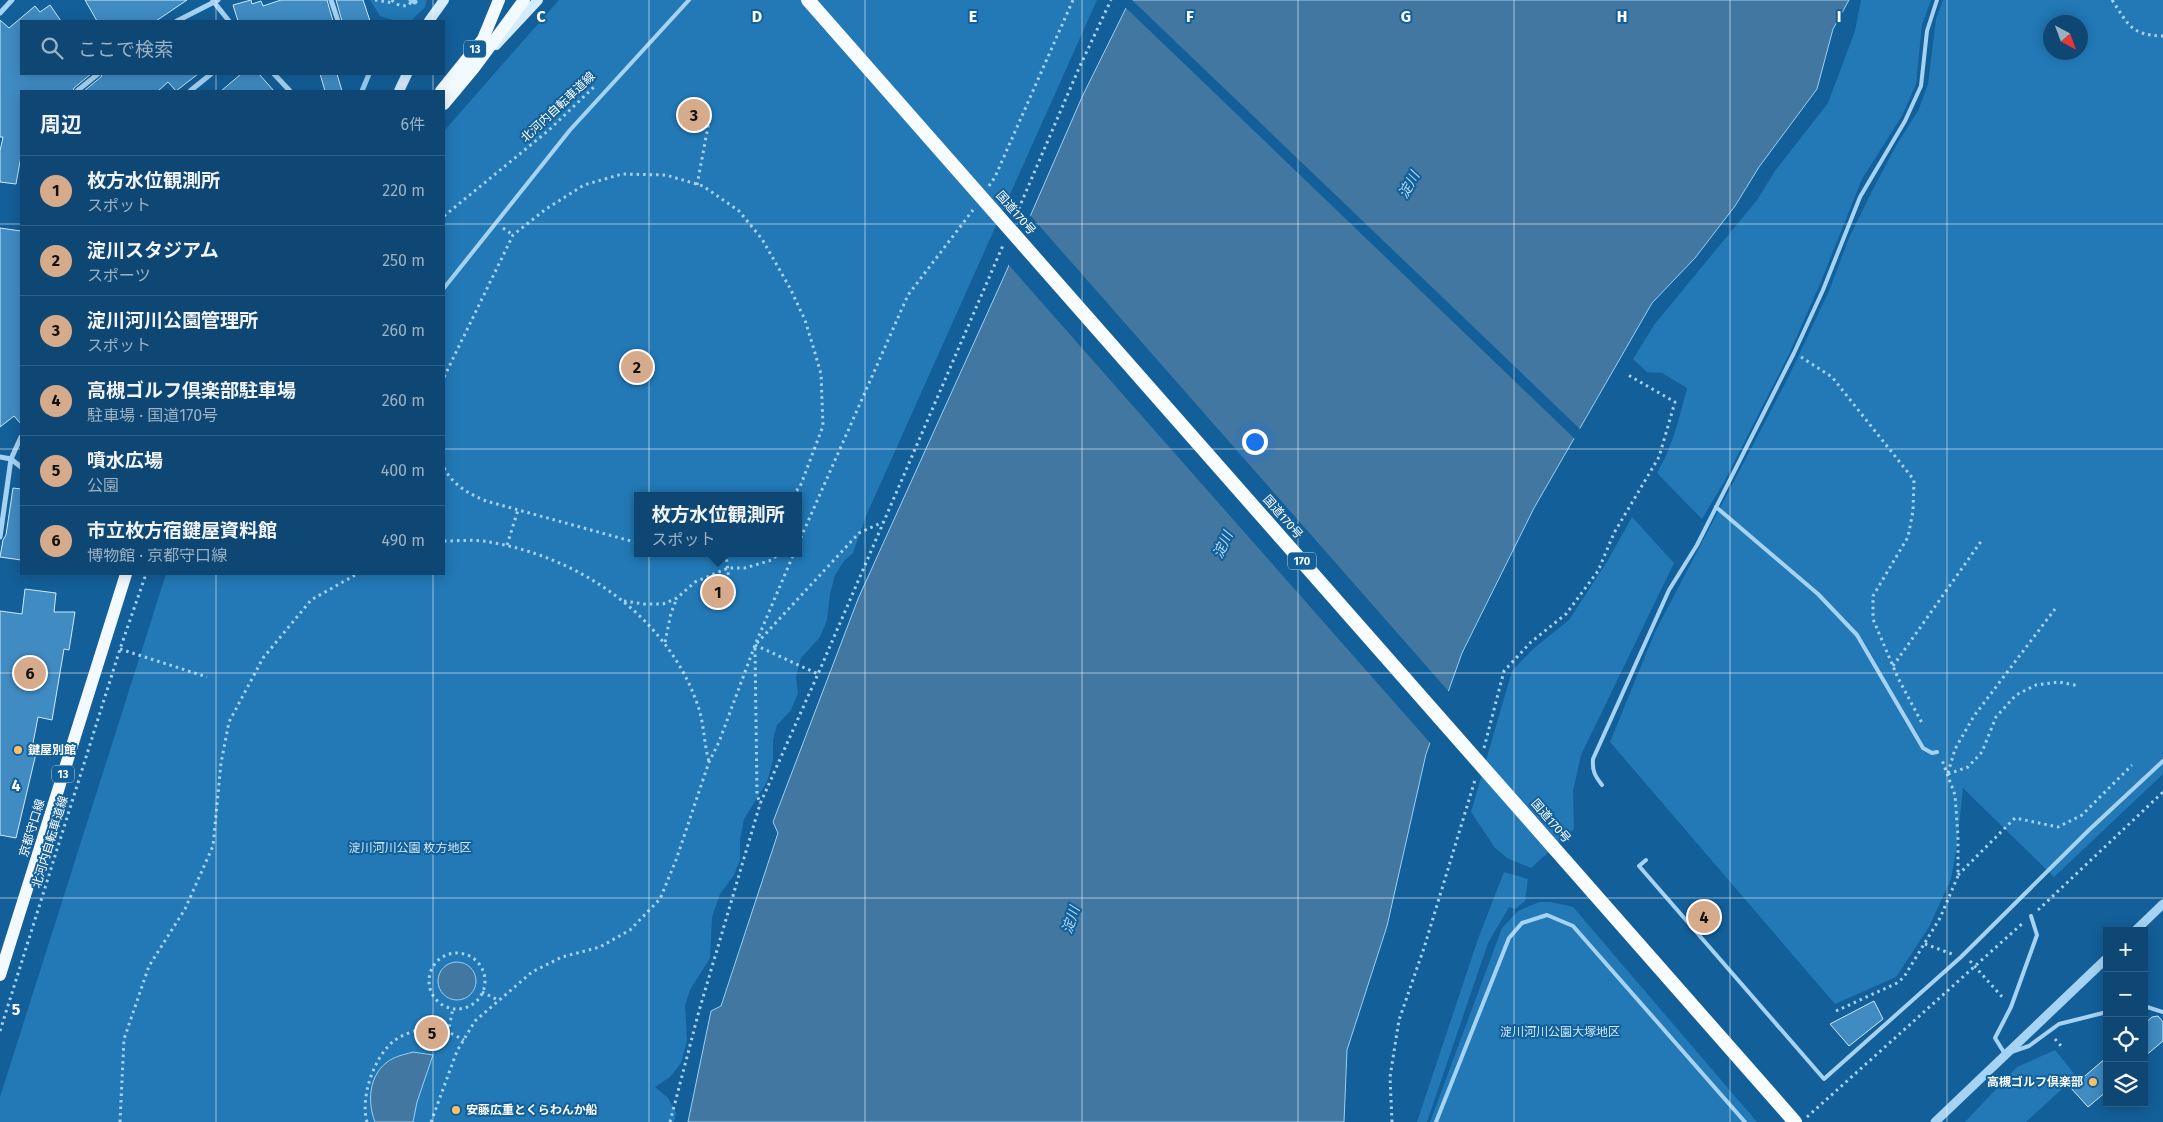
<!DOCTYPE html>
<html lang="ja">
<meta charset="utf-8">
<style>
:root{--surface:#0e4773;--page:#1c517b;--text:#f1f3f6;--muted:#9bb2c4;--line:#2e5f85;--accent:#d6ab8b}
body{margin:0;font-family:"Fira Sans","Noto Sans JP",sans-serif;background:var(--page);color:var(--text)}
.controls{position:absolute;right:15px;bottom:15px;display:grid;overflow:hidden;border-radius:0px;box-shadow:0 2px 12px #0003}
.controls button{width:45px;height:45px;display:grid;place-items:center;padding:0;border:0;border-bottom:1px solid var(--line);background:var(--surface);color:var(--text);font:25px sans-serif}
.compass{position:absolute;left:2043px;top:15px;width:45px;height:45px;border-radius:50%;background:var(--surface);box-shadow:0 2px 12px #0003;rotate:139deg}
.you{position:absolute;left:1254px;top:441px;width:18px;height:18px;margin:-12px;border:4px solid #fff;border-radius:50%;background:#1a73e8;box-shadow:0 0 0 8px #1a73e833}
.badge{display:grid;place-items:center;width:32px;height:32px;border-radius:50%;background:var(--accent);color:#111;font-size:16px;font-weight:700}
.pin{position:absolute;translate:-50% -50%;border:2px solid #fff;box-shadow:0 1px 5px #0006}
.popup{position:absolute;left:634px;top:492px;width:168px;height:65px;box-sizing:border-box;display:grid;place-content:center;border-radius:0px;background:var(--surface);filter:drop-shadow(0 1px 4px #0005);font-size:16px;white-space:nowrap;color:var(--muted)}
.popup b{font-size:19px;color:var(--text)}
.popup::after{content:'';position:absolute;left:50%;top:100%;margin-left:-10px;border:10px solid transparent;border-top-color:var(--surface)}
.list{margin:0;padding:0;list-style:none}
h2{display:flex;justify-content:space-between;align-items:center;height:65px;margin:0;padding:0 20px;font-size:21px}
h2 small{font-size:16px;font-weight:400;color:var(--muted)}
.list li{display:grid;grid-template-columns:32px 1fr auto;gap:15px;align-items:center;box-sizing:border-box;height:70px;padding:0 20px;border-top:1px solid var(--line)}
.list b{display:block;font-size:19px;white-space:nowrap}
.list p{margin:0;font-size:16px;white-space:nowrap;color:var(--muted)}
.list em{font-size:16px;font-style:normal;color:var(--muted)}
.icon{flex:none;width:28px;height:28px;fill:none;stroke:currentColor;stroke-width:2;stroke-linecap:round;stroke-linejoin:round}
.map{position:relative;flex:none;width:2163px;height:1122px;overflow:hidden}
.search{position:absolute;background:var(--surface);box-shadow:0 2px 12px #0003;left:20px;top:20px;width:425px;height:55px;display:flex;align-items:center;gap:12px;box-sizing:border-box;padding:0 18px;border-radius:0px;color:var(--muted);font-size:19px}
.panel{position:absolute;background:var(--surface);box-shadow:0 2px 12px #0003;left:20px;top:90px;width:425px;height:485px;border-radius:0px}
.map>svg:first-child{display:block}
.green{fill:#2279b6;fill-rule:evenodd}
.water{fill:#4177a0;stroke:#98d0f6}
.pier{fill:#135f99}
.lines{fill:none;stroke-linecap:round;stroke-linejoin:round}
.stream{stroke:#98d0f6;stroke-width:5}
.building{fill:#408bc2;stroke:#ceeafd}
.path{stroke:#a6d3f3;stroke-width:3;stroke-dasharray:2.5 4;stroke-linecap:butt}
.service{stroke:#a6d3f3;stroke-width:4}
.minor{stroke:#a6d3f3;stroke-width:5}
.tertiary{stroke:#a6d3f3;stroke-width:9}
.secondary{stroke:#d5ecfd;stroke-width:10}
.primary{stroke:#f2f9ff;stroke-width:12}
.trunk-bridge{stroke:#f8fcff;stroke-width:14}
.grid{fill:none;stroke:#fff;stroke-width:1;stroke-opacity:0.55}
.poi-dot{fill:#ffc068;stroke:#135f99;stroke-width:2}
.labels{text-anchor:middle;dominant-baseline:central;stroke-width:4;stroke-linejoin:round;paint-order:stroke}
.shield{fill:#135f99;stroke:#b8cfe0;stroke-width:1}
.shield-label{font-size:11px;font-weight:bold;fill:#fff}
.street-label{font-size:12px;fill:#fff;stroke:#135f99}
.poi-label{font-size:12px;font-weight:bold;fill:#fff;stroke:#135f99;text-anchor:start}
.park-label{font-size:12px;fill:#ceeafd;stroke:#135f99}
.water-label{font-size:14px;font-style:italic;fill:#b2dcfa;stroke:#135f99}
.grid-label{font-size:16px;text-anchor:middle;font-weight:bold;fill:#fff;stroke:#135f99;stroke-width:4;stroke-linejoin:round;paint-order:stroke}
</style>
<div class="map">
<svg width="2163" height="1122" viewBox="0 0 2163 1122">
<rect width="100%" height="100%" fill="#135f99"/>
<g class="green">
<polygon points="370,0 427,0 425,7 411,21 397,21 380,16"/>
<path d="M559 0H1097L866 516 853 553 844 561 835 575 830 594 827 620 820 637 801 658 796 677 798 693 791 710 777 725 773 740V760L767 782 744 819 740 840V860L734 875 720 894 712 917 710 958 690 990 685 1005 687 1041 681 1063 670 1077 655 1087 668 1098 676 1113 674 1122H0V1097L166 574H444V131ZM638 496H798V553H638Z"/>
<path d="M1861 0H1931L1922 25 1916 84 1902 116 1862 179 1820 284 1790 352 1724 482 1702 519 1657 473C1672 448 1680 416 1687 388L1662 373 1647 372 1633 359 1654 325 1757 200 1775 171 1828 103 1855 31Z"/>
<path d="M1943 0H2163V774L2054 877 1963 788 1957 845 1951 879 1929 927 1896 977 1835 1004 1610 742 1655 632 1788 378 1829 291 1849 238 1872 191 1897 144 1918 111 1928 84 1936 19ZM2050 22H2080V52H2050Z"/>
<polygon points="1632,517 1674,563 1581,755 1573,791 1574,829 1531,868 1507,858 1495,848 1471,812 1512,671 1533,649 1569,620 1608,560"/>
<polygon points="1504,872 1528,879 1525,901 1515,909 1509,907 1488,943 1427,1122 1417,1122 1478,939"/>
<polygon points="1539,902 1551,902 1573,907 1757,1122 1430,1122 1502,928 1518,911"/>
<polygon points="2055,1050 2076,1076 2026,1122 1965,1122 2017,1067"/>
</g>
<g class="water">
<polygon points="1130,0 1849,0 1833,29 1817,89 1759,167 1735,206 1695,258 1652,303 1534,508 1462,653 1426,754 1387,926 1347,1050 1344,1122 688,1122 711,1011 721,1006 778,833 773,822 858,599 1006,272 1082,97"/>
<circle cx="457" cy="981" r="19"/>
<path d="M413 1052 433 1055 417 1102 413 1122H375C366 1099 370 1069 394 1058 400 1055 407 1054 413 1052Z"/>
</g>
<g class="pier">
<polygon points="1127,0 1132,0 1581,430 1575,439 1124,6"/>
<polygon points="1029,214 1450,693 1432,745 1007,263"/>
</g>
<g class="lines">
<g class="stream">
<polyline points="411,0 415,2"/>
<polyline points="362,91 369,74"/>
</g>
</g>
<g class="building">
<polygon points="85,0 187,0 156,21 97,21"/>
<polygon points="251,0 252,4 261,1 263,6 281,0 327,0 333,21 238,21 233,5"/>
<polygon points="336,0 363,0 370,21 342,21"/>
<polygon points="50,5 61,21 21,21 21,74 91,74 74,88 73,91 21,91 21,156 16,184 0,182 0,151 3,137 0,137 0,20 9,28 35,6 40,12"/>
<polygon points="102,74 198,74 176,91 168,82 158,91 84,91 101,77"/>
<polygon points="241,74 259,74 274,91 221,91"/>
<polygon points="320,74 337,74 342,91 325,91"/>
<polygon points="0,228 21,231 21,424 14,416 0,427"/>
<polygon points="13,488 21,489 21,560 0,557 3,540 6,535"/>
<polygon points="25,589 56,593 54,612 75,612 69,650 64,649 52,720 38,717 33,743 38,745 16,838 0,835 0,611 22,614"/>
<polygon points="1874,1001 1883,1019 1849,1046 1830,1024"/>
<polygon points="2158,1016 2163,1022 2163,1041 2144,1057 2144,1024 2152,1017"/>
<polygon points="2107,1057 2107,1091 2088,1107 2071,1088"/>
</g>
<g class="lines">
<g class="path">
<polyline points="375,0 394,3"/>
<path d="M392 0C395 5 403 7 409 5L412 0"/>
<path d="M2112 0C2129 25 2130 35 2163 36"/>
<polyline points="697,185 710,116"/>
<polyline points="989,186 995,177 1073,0"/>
<polyline points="1016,215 1079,68 1111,0"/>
<polyline points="444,216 549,130 595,86"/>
<polyline points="503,228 513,235"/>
<polyline points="1801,357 1832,377 1914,480 1913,511 1908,537 1873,596 1873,619 1898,678 1922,723"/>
<polyline points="444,377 513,235 546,209 584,185 622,174 666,175 703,186 739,211 762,239 790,288 805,320 815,353 821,374 823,426 800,487 791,496"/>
<path d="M444 468C453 485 469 494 486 501L638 543"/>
<path d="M444 541C459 541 475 539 489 542 580 557 668 617 698 706 704 723 704 744 709 762"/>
<polyline points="798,544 908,295 973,210"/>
<polyline points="507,545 518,510"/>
<polyline points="726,553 730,592"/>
<polyline points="624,601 644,604 663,604 677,598 695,582 728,568 745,568 772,560 779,553"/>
<polyline points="665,642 671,613 677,598"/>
<polyline points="757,643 859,533 883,522"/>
<polyline points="755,645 818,674"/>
<polyline points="755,648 757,794 760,804"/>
<polyline points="120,649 207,677"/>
<polyline points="1893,666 1982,540"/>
<polyline points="1484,748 1504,671 1531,642 1566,614 1598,571 1614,533 1659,457 1675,402 1628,375"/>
<polyline points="1948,773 1955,749 1974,716 2055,609"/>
<polyline points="1948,774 1968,767 1982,752 1996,717 2016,695 2036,685 2059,682 2079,686"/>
<polyline points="1958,875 2015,818 2058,827 2082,815 2132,765"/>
<polyline points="2038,910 2163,792"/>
<polyline points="1925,944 1952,954"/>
<circle cx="457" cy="981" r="28"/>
<polyline points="1970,961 2004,999"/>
<polyline points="482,992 498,1000"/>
<polyline points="1836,1011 1897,983 1904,977 1940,918 1958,876 1958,836 1955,795 1942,760"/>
<polyline points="0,1031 120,649 146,574"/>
<polyline points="448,1033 453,1008"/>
<polyline points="2055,1039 2061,1046"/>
<polyline points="1807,1117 2024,922"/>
<polyline points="120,1122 124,1039 149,966 185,909 213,846 221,763 229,722 263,658 311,600 357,574"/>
<path d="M367 1122C360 1097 374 1056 395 1040 405 1033 419 1029 431 1028 442 1028 454 1035 464 1040"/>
<polyline points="431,1122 457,1051 475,1021 532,972 562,957 600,947 630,930 660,899 676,860 709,762 719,742 755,645 794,553"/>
<polyline points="670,1122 699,1011 760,804 818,674 1004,243"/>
<polyline points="1392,1122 1390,1077 1399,1020 1424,948 1475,780"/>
</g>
<g class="service">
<polyline points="444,288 570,130 689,0"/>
<polyline points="1716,507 1818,594 1857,635 1923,748 1932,753 1937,752"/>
<path d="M1602 785C1595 776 1592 771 1593 759L1669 590 1697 545 1794 353 1823 290 1860 197 1905 121 1921 86 1927 31 1937 0"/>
<polyline points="1646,860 1639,866 1824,1079 1961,957 2089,830 2163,761"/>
<polyline points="2144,1006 2163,1012"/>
<polyline points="2011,1052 2029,1046 2059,1024 2107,1012"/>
<polyline points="2005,1054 1995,1038 2011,1007 2037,935 2031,916"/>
<polyline points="1436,1122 1509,938 1522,923 1547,915 1573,926 1745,1122"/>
</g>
<g class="minor">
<polyline points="331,0 338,21"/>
<polyline points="213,1 229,21"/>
<polyline points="0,13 12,0"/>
<polyline points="177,21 218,0"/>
<polyline points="274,74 290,91"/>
<polyline points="77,91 98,74"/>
<polyline points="190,91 211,74"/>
<polyline points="0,457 11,459 21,467"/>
<polyline points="0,537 11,459 21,437"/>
</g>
<g class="tertiary">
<polyline points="2135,931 2163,904"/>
<polyline points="1935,1122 2107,958"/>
</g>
<g class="secondary">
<polyline points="429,21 444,0"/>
<polyline points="496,45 538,0"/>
<polyline points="399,91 407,74"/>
</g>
<g class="primary">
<polyline points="441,91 483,39 499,0"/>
<polyline points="444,104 474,68 524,0"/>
<polyline points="0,975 126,574"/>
</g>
<polyline class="trunk-bridge" points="808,0 1795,1122"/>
</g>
<path class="grid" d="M216 0V21M433 0V21M649 0V1122M865 0V1122M1082 0V1122M1298 0V1122M1514 0V1122M1730 0V1122M1947 0V1122M216 74V91M433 74V91M0 224H21M444 224H2163M0 449H21M444 449H2163M216 574V1122M433 574V1122M0 673H2163M0 898H2163"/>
<g class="poi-dot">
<circle cx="18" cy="750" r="5"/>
<circle cx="2093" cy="1082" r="5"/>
<circle cx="456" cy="1110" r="5"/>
</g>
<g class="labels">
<g class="shield">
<rect x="464" y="40.5" width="22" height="17" rx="4"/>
<rect x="1288" y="552.5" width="28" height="17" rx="4"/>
<rect x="52" y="765.5" width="22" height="17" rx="4"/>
</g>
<g class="shield-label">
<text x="475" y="49">13</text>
<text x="1302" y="561">170</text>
<text x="63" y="774">13</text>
</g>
<g class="street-label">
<text transform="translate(558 107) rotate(-43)">北河内自転車道線</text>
<text transform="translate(1016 213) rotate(49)">国道170号</text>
<text transform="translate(1283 517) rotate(49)">国道170号</text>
<text transform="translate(1551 821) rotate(49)">国道170号</text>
<text transform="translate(32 828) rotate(-73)">京都守口線</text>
<text transform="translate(50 842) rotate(-73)">北河内自転車道線</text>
</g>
<g class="poi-label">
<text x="28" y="750">鍵屋別館</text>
<text x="2083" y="1082" text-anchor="end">高槻ゴルフ倶楽部</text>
<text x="466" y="1110">安藤広重とくらわんか船</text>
</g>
<g class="park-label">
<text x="410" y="848">淀川河川公園 枚方地区</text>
<text x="1560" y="1032">淀川河川公園大塚地区</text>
</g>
<g class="water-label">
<text transform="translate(1409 185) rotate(-61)">淀川</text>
<text transform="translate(1223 545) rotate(-65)">淀川</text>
<text transform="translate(1071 920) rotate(-72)">淀川</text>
</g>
</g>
<g class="grid-label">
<text x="541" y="22">C</text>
<text x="757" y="22">D</text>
<text x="973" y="22">E</text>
<text x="1190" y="22">F</text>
<text x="1406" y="22">G</text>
<text x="1622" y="22">H</text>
<text x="1839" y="22">I</text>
<text x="16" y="791">4</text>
<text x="16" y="1015">5</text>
</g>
</svg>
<div class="controls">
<button>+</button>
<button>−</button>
<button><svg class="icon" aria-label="locate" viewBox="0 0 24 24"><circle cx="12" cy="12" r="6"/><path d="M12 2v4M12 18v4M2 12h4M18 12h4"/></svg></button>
<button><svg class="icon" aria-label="layers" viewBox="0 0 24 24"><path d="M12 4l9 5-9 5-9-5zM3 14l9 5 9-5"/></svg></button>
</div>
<svg class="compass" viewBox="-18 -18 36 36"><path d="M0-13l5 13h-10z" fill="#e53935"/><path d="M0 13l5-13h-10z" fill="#9bb2c4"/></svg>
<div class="you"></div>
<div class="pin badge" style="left:718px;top:592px">1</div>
<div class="popup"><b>枚方水位観測所</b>スポット</div>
<div class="pin badge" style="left:637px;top:367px">2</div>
<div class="pin badge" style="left:694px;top:115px">3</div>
<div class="pin badge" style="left:1704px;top:917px">4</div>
<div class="pin badge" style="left:432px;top:1033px">5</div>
<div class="pin badge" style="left:30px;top:673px">6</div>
<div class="search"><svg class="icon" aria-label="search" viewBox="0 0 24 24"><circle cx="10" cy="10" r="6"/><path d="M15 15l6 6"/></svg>ここで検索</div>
<section class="panel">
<h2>周辺<small>6件</small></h2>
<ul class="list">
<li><span class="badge">1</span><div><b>枚方水位観測所</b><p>スポット</p></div><em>220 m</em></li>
<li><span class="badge">2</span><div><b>淀川スタジアム</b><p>スポーツ</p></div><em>250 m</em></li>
<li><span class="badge">3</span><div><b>淀川河川公園管理所</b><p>スポット</p></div><em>260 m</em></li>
<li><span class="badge">4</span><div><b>高槻ゴルフ倶楽部駐車場</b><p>駐車場 · 国道170号</p></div><em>260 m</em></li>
<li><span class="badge">5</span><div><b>噴水広場</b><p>公園</p></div><em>400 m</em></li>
<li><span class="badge">6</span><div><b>市立枚方宿鍵屋資料館</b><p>博物館 · 京都守口線</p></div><em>490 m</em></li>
</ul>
</section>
</div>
